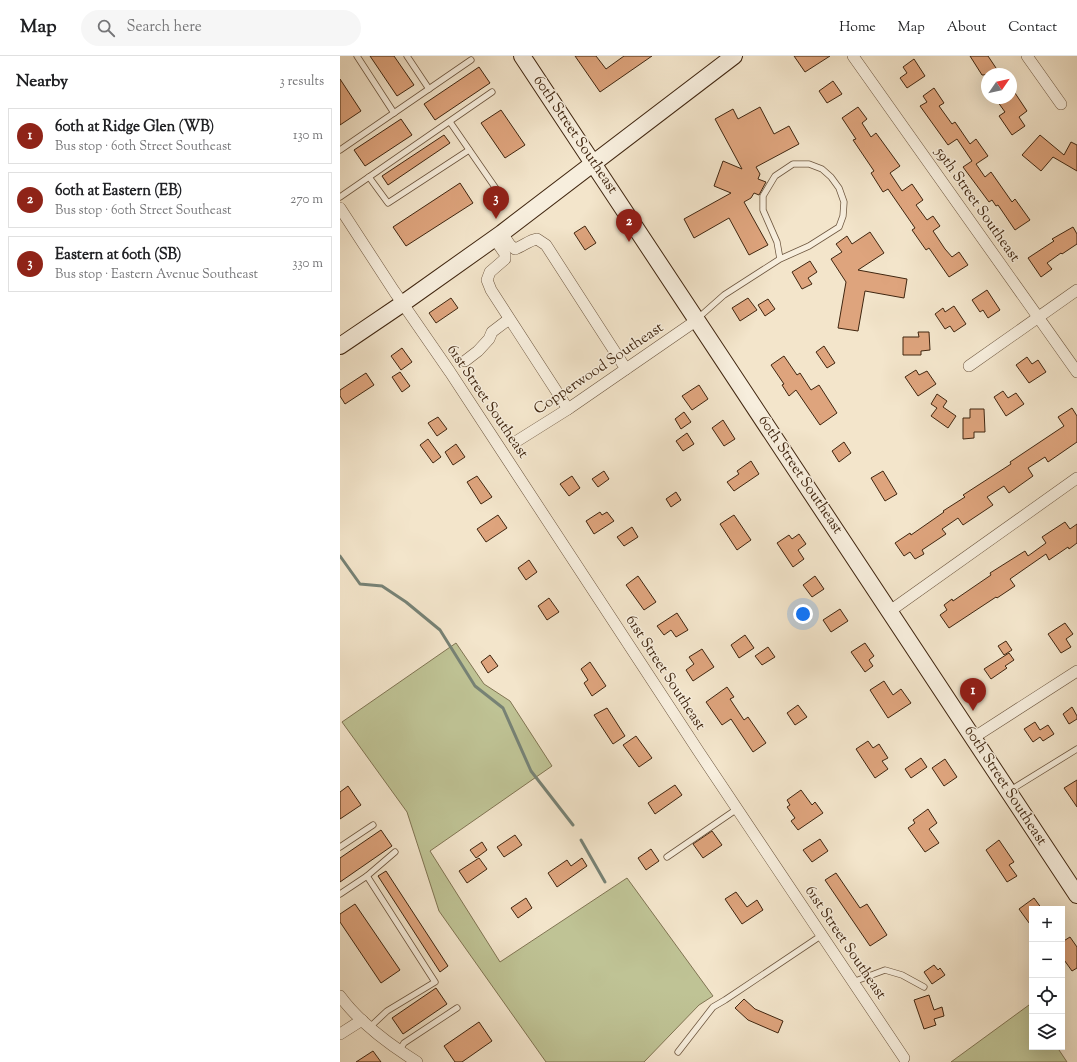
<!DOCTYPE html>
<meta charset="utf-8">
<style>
:root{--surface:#fff;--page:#f6f6f6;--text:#202124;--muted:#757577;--line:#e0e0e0;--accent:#8f2418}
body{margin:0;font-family:"Sorts Mill Goudy",serif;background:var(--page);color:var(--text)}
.controls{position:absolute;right:12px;bottom:12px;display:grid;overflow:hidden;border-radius:0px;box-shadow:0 4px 16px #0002}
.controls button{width:36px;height:36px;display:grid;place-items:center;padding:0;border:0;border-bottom:1px solid var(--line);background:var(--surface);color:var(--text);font:20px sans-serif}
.compass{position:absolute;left:641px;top:12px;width:36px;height:36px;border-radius:50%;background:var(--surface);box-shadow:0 4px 16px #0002;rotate:56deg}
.you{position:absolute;left:463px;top:558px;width:14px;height:14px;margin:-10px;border:3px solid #fff;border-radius:50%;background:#1a73e8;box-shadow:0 0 0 6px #1a73e833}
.badge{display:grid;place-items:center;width:26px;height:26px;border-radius:50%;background:var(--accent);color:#fff;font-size:13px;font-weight:700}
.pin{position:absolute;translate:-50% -33px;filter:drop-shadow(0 1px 2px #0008)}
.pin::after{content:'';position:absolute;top:21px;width:14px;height:12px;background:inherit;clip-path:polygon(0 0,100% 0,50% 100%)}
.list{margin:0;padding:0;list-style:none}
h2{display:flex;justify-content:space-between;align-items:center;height:52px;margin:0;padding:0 16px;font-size:17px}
h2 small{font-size:13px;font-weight:400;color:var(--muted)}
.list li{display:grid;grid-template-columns:26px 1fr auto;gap:12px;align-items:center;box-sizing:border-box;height:56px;margin:0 8px 8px;padding:0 8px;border:1px solid var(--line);border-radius:0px}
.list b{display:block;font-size:15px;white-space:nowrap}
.list p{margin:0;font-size:13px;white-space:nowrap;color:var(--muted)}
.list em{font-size:13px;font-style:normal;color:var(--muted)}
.icon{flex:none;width:22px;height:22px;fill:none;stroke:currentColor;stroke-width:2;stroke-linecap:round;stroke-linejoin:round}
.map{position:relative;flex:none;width:737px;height:1006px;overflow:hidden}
header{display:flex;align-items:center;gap:24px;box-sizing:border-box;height:56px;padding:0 20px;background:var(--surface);border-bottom:1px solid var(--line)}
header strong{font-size:19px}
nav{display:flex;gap:22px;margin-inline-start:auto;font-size:14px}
.search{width:280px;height:36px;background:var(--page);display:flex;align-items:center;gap:10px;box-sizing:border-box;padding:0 14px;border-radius:22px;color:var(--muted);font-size:15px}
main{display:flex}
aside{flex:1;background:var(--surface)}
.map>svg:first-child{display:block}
.green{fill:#bfc395;stroke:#807452}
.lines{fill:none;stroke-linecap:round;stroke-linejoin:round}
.stream{stroke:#778275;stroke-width:3}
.building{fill:#dea47d;stroke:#402610}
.lane-casing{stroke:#6d563f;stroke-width:7}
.street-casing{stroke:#6d563f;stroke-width:12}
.secondary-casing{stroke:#402610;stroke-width:18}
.lane{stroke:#f7eedd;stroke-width:5.5}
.street{stroke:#f7eedd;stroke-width:11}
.secondary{stroke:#f7eedd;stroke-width:16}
.labels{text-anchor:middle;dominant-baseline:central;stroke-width:3;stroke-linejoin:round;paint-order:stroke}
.street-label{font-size:15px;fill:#402610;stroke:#f7eedd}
</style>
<header>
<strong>Map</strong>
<div class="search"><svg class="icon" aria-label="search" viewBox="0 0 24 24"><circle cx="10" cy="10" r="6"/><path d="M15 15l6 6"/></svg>Search here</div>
<nav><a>Home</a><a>Map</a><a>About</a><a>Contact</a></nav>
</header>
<main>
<aside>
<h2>Nearby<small>3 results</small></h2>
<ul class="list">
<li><span class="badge">1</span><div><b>60th at Ridge Glen (WB)</b><p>Bus stop · 60th Street Southeast</p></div><em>130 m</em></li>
<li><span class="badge">2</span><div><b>60th at Eastern (EB)</b><p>Bus stop · 60th Street Southeast</p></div><em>270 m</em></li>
<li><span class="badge">3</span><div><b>Eastern at 60th (SB)</b><p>Bus stop · Eastern Avenue Southeast</p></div><em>330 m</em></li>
</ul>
</aside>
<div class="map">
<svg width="737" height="1006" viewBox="0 0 737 1006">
<rect width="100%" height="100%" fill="#f3e5cb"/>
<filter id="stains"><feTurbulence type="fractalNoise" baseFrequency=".005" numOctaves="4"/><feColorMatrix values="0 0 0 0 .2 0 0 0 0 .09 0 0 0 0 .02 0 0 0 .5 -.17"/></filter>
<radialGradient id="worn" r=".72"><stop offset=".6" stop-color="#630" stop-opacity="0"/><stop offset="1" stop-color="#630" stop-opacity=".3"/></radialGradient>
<g class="green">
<polygon points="116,587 144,628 170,645 212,710 90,795 160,906 287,822 373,940 359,949 304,1006 206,1006 99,855 67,756 2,666"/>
<polygon points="689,949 692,954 692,991 717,991 727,1006 611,1006"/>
</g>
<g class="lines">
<g class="stream">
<polyline points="0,500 20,528 42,530 66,546 100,574 135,630 163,652 191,715 233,769"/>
<polyline points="241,784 265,826"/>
</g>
</g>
<g class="building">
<polygon points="30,0 54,0 74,29 57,40"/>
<polygon points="235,0 256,0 266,13 284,0 312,0 260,36"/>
<polygon points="454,0 490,0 465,16"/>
<polygon points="630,0 648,0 660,18 642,19"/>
<polygon points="574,3 585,20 567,32 560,22 567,17 563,11"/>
<polygon points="139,11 150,27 95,64 84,48"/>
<polygon points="0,23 21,55 0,69"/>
<polygon points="493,25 502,38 487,47 479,35"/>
<polygon points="671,31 687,55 679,61 685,70 672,79 659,60 665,56 655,42 671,42"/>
<polygon points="594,32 604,47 599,50 612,68 615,66 630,88 636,83 648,100 636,108 645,121 651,116 672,146 675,143 690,164 675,174 658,149 656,150 652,144 649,146 623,111 632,105 617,83 608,89 580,50 587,46 583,40"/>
<polygon points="420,51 434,78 449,70 459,88 416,111 420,118 418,123 426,126 419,139 414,137 411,142 404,146 428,189 409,199 389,162 354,182 344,163 391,137 374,130 383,105 402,113 375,63 393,53 398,63"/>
<polygon points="518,51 527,63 522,67 531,81 536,77 560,110 550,117 562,135 572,128 583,144 576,149 587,164 593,160 600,170 593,175 605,193 612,201 619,196 628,209 609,221 589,192 586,194 572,174 575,172 548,133 543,136 531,117 534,115 513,84 516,83 502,62"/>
<polygon points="161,54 185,89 165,102 141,67"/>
<polygon points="61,63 72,79 25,110 14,94"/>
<polygon points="104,79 110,87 48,129 42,120"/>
<polygon points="700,79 724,99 731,86 737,89 737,115 713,101 701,115 682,99"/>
<polygon points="120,127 133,147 66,190 53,171"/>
<polygon points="245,170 256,187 245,194 234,177"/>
<polygon points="733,171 737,178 737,188 722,198 721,197 707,207 712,213 701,221 688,202 714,185 712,183"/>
<polygon points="530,176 544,197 518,214 567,223 564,242 525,235 518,275 498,272 506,226 491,203 502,196 496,188 507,180 512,188"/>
<polygon points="470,205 477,216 468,222 472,228 462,233 452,216"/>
<polygon points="647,234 660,254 648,262 643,254 640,256 632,244"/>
<polygon points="111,242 118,252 96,267 89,257"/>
<polygon points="408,242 417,254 400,265 392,252"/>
<polygon points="428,243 435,253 425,260 418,249"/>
<polygon points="614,250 626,268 614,276 610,270 605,273 595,258 603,252 605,256"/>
<polygon points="578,276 589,276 590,294 581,295 581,299 563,299 563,281 579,281"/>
<polygon points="484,290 495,307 487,312 476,296"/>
<polygon points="62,292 72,306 61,314 51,300"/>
<polygon points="444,300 457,319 460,317 471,334 479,329 497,357 480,369 456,334 449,340 442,329 444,328 431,309"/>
<polygon points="687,301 692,308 698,304 706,316 689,327 676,309"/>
<polygon points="576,314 579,319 587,315 596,328 578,340 565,321"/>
<polygon points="60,316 70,330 62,336 52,321"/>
<polygon points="26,317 34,329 5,348 0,340 0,334"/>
<polygon points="359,329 368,343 352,354 342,340"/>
<polygon points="663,335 668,342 676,337 684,348 666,360 654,341"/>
<polygon points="597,338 607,345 603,351 616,360 608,372 591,360 597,352 591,348"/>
<polygon points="732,352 737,360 737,386 708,406 705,401 688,412 693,420 669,437 664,430 647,441 653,449 623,469 618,462 602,473 606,478 582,494 584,498 575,503 570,496 564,500 555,487 570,477 571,479 604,456 603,455 625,441 623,439 671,408 670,406 724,370 718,361"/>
<polygon points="630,353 644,353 645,376 634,376 634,382 623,383 623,362 630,362"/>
<polygon points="344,356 351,366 341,373 335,363"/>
<polygon points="98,361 107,373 97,380 88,367"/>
<polygon points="383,364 395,383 384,390 372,372"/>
<polygon points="347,377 354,388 343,395 336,385"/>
<polygon points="88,383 101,401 93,407 80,389"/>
<polygon points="504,386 511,397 499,406 492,395"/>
<polygon points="116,388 125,401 113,409 105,396"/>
<polygon points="411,405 419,418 394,435 387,426 399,418 397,415"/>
<polygon points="264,415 269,423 258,431 252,423"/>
<polygon points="543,415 557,438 545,445 531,422"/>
<polygon points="137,420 152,441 141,448 127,426"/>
<polygon points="232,420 240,432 229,440 220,428"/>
<polygon points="336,436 341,444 331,451 326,443"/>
<polygon points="260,456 262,459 267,456 274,465 254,478 246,465"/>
<polygon points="158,459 167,472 146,486 137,473"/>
<polygon points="394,459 411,484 397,494 380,468"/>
<polygon points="725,466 730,473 737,468 737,487 729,493 728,491 709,504 706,498 670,523 675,530 657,542 656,541 609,572 600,559 607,554 604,549 612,543 613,545 651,519 650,517 685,495 688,500 706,487 702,481"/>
<polygon points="292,471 298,481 284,490 277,481"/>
<polygon points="459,478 466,488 458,494 464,503 453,511 437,487 449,479 452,483"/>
<polygon points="189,504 197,516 186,524 178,512"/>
<polygon points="298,520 316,546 304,554 286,529"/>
<polygon points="475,520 484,533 472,541 463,529"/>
<polygon points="209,542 219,556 207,564 198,550"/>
<polygon points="500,553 508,565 491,576 483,564"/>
<polygon points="337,557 348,574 336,581 331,574 324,579 317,570"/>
<polygon points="725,567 733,578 726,583 731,591 721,597 708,578"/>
<polygon points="405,579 414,592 399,602 391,589"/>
<polygon points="666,585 672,594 664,599 658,590"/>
<polygon points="525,587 534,600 529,604 533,610 525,616 511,596"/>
<polygon points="428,591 435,601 422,609 415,600"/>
<polygon points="362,593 374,611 353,625 346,614 354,608 349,601"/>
<polygon points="669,597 674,604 665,610 667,612 651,623 644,613"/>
<polygon points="150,599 158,610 148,617 141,606"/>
<polygon points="250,606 266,630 252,640 244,627 248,624 241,613"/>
<polygon points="544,625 553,639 561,633 571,647 548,662 530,634"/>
<polygon points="387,631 394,641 390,643 404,664 408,661 426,687 413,696 391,663 382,669 366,646"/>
<polygon points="458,649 467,661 455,669 447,657"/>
<polygon points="732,651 737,660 737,663 729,668 723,658"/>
<polygon points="267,652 285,680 273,688 254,659"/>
<polygon points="695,666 700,674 708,669 714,678 703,685 700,681 693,686 684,673"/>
<polygon points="296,680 312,702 299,711 283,689"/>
<polygon points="528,685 533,692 539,688 548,702 542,705 548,713 535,722 516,693"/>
<polygon points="581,702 587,711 571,722 565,713"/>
<polygon points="605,703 617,721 604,730 592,712"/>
<polygon points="737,724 737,751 724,732"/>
<polygon points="335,729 342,739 315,758 308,747"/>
<polygon points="8,730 21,749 0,763 0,736"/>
<polygon points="461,734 472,749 475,746 483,757 458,774 451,765 455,762 447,751 450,749 447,744"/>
<polygon points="588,753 597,767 589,773 599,787 585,796 568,772 575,767 573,764"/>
<polygon points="41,774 52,790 0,826 0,802"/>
<polygon points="372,775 382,789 363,802 353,788"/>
<polygon points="175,779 182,789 164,801 157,791"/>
<polygon points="480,783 488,795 472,806 463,794"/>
<polygon points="659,784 674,806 669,809 677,820 667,826 646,794"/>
<polygon points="142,786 147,794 136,802 130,794"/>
<polygon points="311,793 319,805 306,814 298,802"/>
<polygon points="139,802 147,813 127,827 119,815"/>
<polygon points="242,802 247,810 217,831 208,817 227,804 231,810"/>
<polygon points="46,815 108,910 100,916 38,820"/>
<polygon points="496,817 520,852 527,848 547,879 530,890 485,824"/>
<polygon points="396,836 407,851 417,844 423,854 402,868 385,843"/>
<polygon points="186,842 192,852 178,862 171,852"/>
<polygon points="694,842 702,853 692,853 692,871 679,853"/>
<polygon points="15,848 60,914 41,927 0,866 0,858"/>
<polygon points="730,881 737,891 737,912 732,915 722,901 722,886"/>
<polygon points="594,909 598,914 600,912 605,919 592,928 584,916"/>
<polygon points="96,932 107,948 63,978 52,962"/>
<polygon points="589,939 594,954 602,951 604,960 594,963 596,969 584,973 574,944"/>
<polygon points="404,943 415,953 443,965 438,977 408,964 395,952"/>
<polygon points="139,966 152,985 122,1006 115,1006 104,990"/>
<polygon points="33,995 41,1006 16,1006"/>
</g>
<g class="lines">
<defs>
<g id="lane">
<polyline points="17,0 54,57"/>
<polyline points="67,0 89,33"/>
<polyline points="110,66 159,137"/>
<polyline points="0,94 131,4"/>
<polyline points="29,121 48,147 129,94"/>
<polyline points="0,141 152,36"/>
<polyline points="357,263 384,239 440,203 469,190 499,171 503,160 504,146 499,132 491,121 482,113 469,108 453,108 435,120 423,140 423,154 437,186 440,203"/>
<polyline points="669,735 737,693"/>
<polyline points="0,791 33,769"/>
<polyline points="327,801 397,753"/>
<polyline points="27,820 95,926 47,955 30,971"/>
<polyline points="0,838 27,820 55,796"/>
<polyline points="513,926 545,914 562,919 584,931"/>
<polyline points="59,995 64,987 117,952"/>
<polyline points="338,996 373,951 385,944 482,879"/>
</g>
<g id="street">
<polyline points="513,0 737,316"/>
<polyline points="687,0 721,48"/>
<polyline points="0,152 54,235 110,316 359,696 564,1002"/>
<path d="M162 177 170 189 175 193C183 190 190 184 197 183L206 189 286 313"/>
<polyline points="154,182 165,198 165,203 150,216 147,224 151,234 228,353"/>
<polyline points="125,305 138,295 149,283 152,276 169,263"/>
<polyline points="629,310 737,234"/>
<polyline points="177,385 228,353 357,264"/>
<polyline points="550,555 737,422"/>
<polyline points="633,682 737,615"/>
<path d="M0 940C19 966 50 989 77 1006"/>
<polyline points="0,978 22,964"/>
</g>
<g id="secondary">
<polyline points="182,0 737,839"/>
<polyline points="0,290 62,248 162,177 394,0"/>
</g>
</defs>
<use href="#lane" class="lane-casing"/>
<use href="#street" class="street-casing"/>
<use href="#secondary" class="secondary-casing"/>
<use href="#lane" class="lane"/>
<use href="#street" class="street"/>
<use href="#secondary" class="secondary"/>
</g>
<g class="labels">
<g class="street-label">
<text transform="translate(235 79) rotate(56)">60th Street Southeast</text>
<text transform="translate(637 149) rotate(55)">59th Street Southeast</text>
<text transform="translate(259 313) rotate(-34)">Copperwood Southeast</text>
<text transform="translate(147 346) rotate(56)">61st Street Southeast</text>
<text transform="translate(460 419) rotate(56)">60th Street Southeast</text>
<text transform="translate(325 617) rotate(57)">61st Street Southeast</text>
<text transform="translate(665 730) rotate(57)">60th Street Southeast</text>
<text transform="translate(505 887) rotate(56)">61st Street Southeast</text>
</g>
</g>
<rect width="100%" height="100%" filter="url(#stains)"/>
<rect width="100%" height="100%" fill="url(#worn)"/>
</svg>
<div class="controls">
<button>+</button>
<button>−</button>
<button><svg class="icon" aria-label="locate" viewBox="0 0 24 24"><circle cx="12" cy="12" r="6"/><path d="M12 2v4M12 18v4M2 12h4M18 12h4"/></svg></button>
<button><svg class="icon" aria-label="layers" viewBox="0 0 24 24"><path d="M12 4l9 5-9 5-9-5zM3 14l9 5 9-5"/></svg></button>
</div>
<svg class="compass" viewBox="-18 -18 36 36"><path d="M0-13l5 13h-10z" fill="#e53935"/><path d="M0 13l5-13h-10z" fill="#757577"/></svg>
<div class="you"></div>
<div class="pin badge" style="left:633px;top:655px">1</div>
<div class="pin badge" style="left:289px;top:186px">2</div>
<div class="pin badge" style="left:156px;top:163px">3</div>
</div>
</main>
